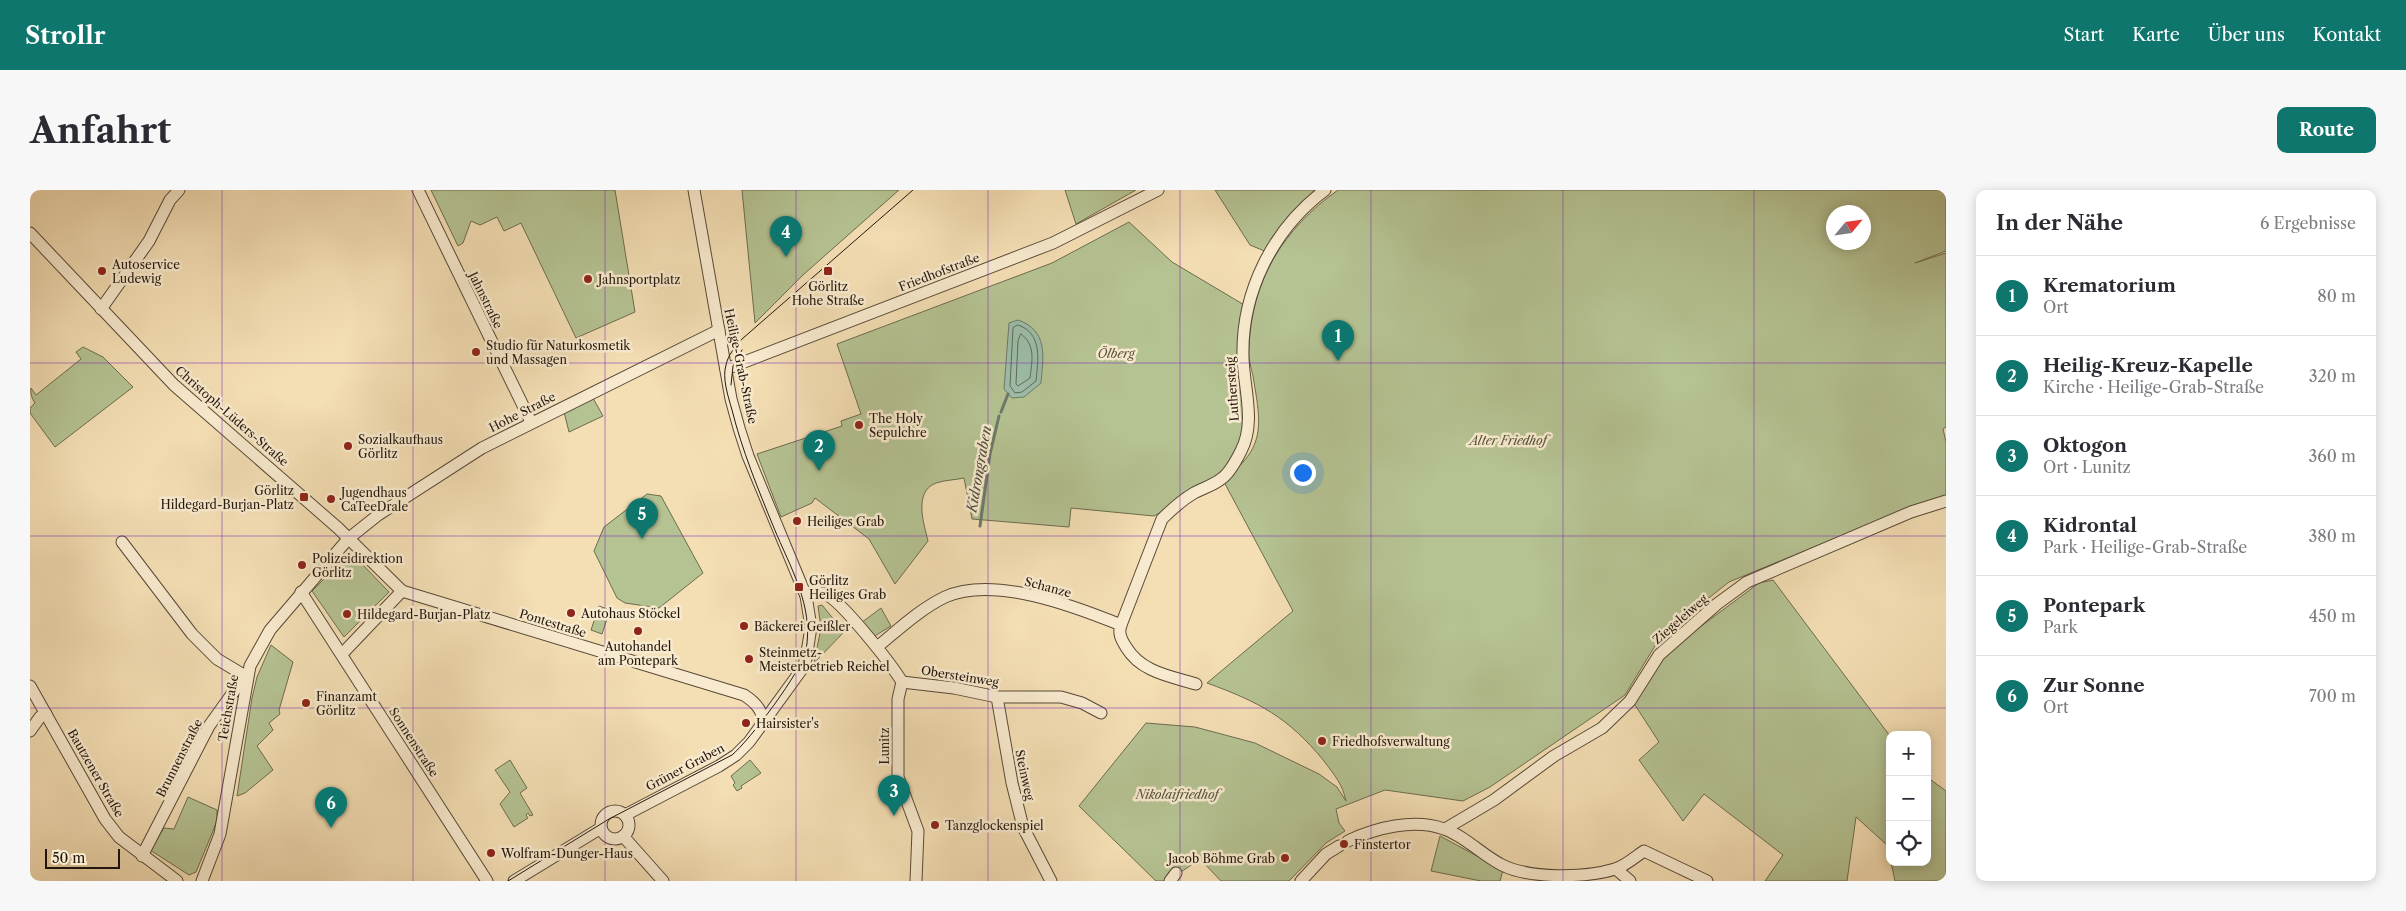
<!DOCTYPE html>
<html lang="de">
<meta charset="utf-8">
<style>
:root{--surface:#fff;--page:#f7f7f7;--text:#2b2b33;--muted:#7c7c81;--line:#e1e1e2;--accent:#0f766e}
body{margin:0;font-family:"Libre Caslon Text",serif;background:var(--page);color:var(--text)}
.controls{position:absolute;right:15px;bottom:15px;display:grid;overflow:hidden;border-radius:10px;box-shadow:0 2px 12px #0003}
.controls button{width:45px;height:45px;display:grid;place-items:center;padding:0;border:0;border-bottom:1px solid var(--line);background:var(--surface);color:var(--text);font:25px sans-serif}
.compass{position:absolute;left:1796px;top:15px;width:45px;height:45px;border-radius:50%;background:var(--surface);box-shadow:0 2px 12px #0003;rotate:61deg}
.scale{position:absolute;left:15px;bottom:12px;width:75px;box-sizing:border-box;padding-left:5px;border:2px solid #23160c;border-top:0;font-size:14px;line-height:18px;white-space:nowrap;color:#23160c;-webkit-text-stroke:4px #f8eace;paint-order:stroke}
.you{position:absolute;left:1272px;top:282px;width:18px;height:18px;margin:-12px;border:4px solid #fff;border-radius:50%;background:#1a73e8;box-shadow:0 0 0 8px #1a73e833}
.badge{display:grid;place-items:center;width:32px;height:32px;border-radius:50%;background:var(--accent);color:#fff;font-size:16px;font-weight:700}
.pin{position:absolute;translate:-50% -41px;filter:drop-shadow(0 1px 2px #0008)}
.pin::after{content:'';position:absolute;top:26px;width:18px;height:15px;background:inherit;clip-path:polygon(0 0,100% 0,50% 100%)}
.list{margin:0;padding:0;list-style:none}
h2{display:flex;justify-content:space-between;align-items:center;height:65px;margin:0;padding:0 20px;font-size:21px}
h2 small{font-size:16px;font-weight:400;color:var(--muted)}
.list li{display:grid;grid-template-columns:32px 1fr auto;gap:15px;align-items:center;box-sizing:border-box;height:80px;padding:0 20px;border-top:1px solid var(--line)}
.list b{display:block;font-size:19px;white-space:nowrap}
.list p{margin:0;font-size:16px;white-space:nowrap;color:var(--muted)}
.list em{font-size:16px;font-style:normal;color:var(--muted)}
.icon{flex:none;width:28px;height:28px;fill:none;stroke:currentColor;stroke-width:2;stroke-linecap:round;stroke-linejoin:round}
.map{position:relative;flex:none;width:1916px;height:691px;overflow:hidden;border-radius:10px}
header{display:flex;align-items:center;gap:30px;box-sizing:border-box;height:70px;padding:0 25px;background:var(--accent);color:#fff}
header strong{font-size:24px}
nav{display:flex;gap:28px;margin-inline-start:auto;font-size:18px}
.intro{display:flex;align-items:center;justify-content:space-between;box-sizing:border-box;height:120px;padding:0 30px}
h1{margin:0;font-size:35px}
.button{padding:12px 22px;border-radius:10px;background:var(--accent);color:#fff;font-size:18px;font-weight:700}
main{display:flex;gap:30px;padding:0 30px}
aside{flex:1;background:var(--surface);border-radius:10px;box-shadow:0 2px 12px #0003}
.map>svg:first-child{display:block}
.green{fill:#b5c292;stroke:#6c6c4f;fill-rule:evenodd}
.water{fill:#9cbda8;stroke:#6c7a6a}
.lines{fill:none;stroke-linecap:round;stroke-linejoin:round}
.shore{stroke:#606a5a;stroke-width:1}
.stream{stroke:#6c7a6a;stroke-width:3}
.minor-casing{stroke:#574836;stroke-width:13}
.minor{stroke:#f8eace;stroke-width:11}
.tram{stroke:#23160c;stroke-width:1}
.grid{fill:none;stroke:#7b2cbf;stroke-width:1;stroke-opacity:0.55}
.poi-dot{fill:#8f2418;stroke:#f8eace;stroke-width:2}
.labels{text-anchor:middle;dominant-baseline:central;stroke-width:5;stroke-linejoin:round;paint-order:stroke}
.poi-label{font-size:12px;fill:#23160c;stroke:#f8eace;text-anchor:start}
.street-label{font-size:12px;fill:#23160c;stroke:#f8eace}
.park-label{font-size:12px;font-style:italic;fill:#56523b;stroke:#f8eace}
.water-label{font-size:14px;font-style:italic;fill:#4d5043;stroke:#f8eace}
</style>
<header>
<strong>Strollr</strong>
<nav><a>Start</a><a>Karte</a><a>Über uns</a><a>Kontakt</a></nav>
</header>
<div class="intro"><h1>Anfahrt</h1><a class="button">Route</a></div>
<main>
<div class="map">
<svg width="1916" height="691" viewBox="0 0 1916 691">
<rect width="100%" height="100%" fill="#f4deb4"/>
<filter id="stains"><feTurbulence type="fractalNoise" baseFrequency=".004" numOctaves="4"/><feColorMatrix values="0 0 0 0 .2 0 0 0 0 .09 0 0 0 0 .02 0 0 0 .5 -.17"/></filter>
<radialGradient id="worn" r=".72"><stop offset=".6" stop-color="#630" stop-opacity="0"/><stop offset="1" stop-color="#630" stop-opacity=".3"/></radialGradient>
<g class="green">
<polygon points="401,0 585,0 605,122 546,148 491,33 474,41 467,27 450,35 441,31 433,53 428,56"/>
<polygon points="712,0 869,0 773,85 725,133"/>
<polygon points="1035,0 1106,0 1046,34"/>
<polygon points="1185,0 1290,0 1237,62 1220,55"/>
<path d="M1308 0H1916V61L1885 73 1916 63V237L1913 239 1916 252V307L1876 319 1699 392 1631 446 1595 505 1460 597 1433 611 1355 600 1306 619 1309 633 1315 641 1296 653 1259 691H1191L1170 669 1138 691H1126L1049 616 1116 533 1165 537 1225 553 1289 584 1307 597 1316 611C1312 593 1305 586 1294 571 1258 527 1229 512 1177 493L1263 421 1193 290C1237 257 1231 235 1223 186 1221 177 1218 168 1219 159 1221 91 1253 39 1308 0ZM1804 22H1834V52H1804Z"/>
<path d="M1099 32 1142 72 1216 116 1218 234 1192 288 1124 326 1041 318 1039 337 942 329 934 288C925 290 915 290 906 293 883 302 894 334 898 351L865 394 839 349 785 308 782 313 751 327 727 264 812 236 811 231 831 224 807 154 1022 73Z"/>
<path d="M53 157 73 167 103 197 25 257 0 223V218L5 213C2 208 0 204 1 198L6 205 51 169 46 162Z"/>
<polygon points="563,208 573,226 539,242 534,222"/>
<polygon points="617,304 631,306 673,383 629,418 595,413 587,408 564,361 574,337"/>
<polygon points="313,370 331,373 359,402 314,447 282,401"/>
<polygon points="1743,390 1860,546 1860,667 1857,655 1826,627 1817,691 1735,691 1753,665 1674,604 1653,631 1609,570 1629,552 1603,512 1639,460 1729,393"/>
<polygon points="792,415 814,442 784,473 791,438 788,416"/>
<polygon points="569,416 580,420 572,444 561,440"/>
<polygon points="851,418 861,436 843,447 831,433"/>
<polygon points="241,455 263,472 249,520 250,524 239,533 243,540 227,556 243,580 215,603 207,606 222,508 227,487"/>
<polygon points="480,570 497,598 490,603 503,625 500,626 498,623 496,625 498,628 484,637 470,614 480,602 465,580"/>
<polygon points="720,570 731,583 711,596 712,598 707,601 703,595 705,593 701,586"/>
<polygon points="1897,587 1916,601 1916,691 1865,691 1861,672 1897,672"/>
<polygon points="158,607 187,620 187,630 183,641 166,682 159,685 120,660 134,638 144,639"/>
<polygon points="1410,646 1473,680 1470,691 1451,691 1401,681"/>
</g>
<path class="water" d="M988 130C1019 141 1013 167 1011 193L994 207 982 208 974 199 979 133Z"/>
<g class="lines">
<g class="shore">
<path d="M988 135C1013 143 1008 171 1006 191L992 202 985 203 980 196 983 138Z"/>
<path d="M991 144C1006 155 1002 171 1000 188L988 196 986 194 988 151Z"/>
</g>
<g class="stream">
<polyline points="971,222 978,204"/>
<polyline points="950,336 960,264 969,226"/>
</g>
<defs>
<g id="minor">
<polyline points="388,0 501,232"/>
<path d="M0 43 144 195 308 338 372 401 714 505C725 512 733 520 733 533"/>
<polyline points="71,119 119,51 140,10 149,0"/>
<polyline points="696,179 1023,53 1128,0"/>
<polyline points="92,352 162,444 187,469 217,487 207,497 179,536 112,666"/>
<polyline points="271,402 457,691"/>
<path d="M776 406C782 404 789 402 795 404 811 410 862 475 872 492L868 509V587L888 641 886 691"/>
<path d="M1091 435 1132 329C1142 319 1152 310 1164 303 1173 298 1184 295 1191 289 1199 284 1207 269 1211 261 1226 232 1214 199 1213 168 1211 102 1243 39 1295 0"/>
<path d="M847 457C868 440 890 419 915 407 963 385 1044 416 1091 435 1088 443 1091 449 1096 457 1111 482 1139 486 1166 494"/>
<polyline points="312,464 372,401"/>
<polyline points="872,492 924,498 967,507 1031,507 1052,513 1071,523"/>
<polyline points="0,496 75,629 89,647 147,691"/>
<polyline points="967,507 982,593 993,637 1021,691"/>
<polyline points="0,541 10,527 16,524"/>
<circle cx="585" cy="635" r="14"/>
<polyline points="595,625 689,576 706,565 719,552 772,479 776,469 781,437 776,406 718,266 709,238 701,209 664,0"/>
<polyline points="1415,639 1464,610 1524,566 1572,538 1600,511 1629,465 1687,414 1717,392 1881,322 1916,311"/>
<polyline points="593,646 633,691"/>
<path d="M1318 651C1345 638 1384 628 1414 639 1435 646 1452 665 1472 675 1500 689 1556 688 1585 679 1595 676 1605 667 1614 661L1677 691"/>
<polyline points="1586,679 1600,691"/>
<polyline points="172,691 190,644 220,476 240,440 318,349 348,325 452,258 689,140"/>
<polyline points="484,691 571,638"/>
<polyline points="1140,691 1146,683"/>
<polyline points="1271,691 1296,664 1309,656"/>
</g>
</defs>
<use href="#minor" class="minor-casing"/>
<use href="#minor" class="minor"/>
<g class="tram">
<polyline points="701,195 703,176 712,160"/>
<path d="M478 691 579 629 702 565C719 551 772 481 776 460 784 416 760 377 744 338 728 299 712 260 702 220 698 206 692 188 696 175 698 165 705 157 712 149L883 0"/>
</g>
</g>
<path class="grid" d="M192 0V691M383 0V691M575 0V691M766 0V691M958 0V691M1150 0V691M1341 0V691M1533 0V691M1724 0V691M0 173H1916M0 346H1916M0 518H1916"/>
<g class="poi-dot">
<circle cx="72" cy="81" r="5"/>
<rect x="793" y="76" width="10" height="10" rx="2.5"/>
<circle cx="558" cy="89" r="5"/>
<circle cx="446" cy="162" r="5"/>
<circle cx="829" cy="235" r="5"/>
<circle cx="318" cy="256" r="5"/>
<rect x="269" y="302" width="10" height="10" rx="2.5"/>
<circle cx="301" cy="309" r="5"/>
<circle cx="767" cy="331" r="5"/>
<circle cx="272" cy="375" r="5"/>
<rect x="764" y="392" width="10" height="10" rx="2.5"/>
<circle cx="541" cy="423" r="5"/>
<circle cx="317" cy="424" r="5"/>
<circle cx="714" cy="436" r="5"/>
<circle cx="608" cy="441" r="5"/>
<circle cx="719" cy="469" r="5"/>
<circle cx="276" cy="513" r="5"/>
<circle cx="716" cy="533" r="5"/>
<circle cx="1292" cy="551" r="5"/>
<circle cx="905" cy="635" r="5"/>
<circle cx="1314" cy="654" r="5"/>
<circle cx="461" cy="663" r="5"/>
<circle cx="1255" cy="668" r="5"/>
</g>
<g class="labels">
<g class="poi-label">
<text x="82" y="74">Autoservice<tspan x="82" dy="14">Ludewig</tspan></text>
<text x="568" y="89">Jahnsportplatz</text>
<text x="798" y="96" text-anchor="middle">Görlitz<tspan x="798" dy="14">Hohe Straße</tspan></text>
<text x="456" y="155">Studio für Naturkosmetik<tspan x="456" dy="14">und Massagen</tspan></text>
<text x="839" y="228">The Holy<tspan x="839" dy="14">Sepulchre</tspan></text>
<text x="328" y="249">Sozialkaufhaus<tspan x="328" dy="14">Görlitz</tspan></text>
<text x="264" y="300" text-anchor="end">Görlitz<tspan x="264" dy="14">Hildegard-Burjan-Platz</tspan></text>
<text x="311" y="302">Jugendhaus<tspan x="311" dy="14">CaTeeDrale</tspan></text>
<text x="777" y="331">Heiliges Grab</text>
<text x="282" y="368">Polizeidirektion<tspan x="282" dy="14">Görlitz</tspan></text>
<text x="779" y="390">Görlitz<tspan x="779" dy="14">Heiliges Grab</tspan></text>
<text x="551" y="423">Autohaus Stöckel</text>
<text x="327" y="424">Hildegard-Burjan-Platz</text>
<text x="724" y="436">Bäckerei Geißler</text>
<text x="608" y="456" text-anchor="middle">Autohandel<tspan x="608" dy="14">am Pontepark</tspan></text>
<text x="729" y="462">Steinmetz-<tspan x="729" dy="14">Meisterbetrieb Reichel</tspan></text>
<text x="286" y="506">Finanzamt<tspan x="286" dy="14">Görlitz</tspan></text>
<text x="726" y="533">Hairsister's</text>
<text x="1302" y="551">Friedhofsverwaltung</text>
<text x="915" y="635">Tanzglockenspiel</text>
<text x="1324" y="654">Finstertor</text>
<text x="471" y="663">Wolfram-Dunger-Haus</text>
<text x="1245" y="668" text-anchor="end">Jacob Böhme Grab</text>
</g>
<g class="street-label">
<text transform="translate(909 82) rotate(-21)">Friedhofstraße</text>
<text transform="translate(456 110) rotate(64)">Jahnstraße</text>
<text transform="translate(711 176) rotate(78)">Heilige-Grab-Straße</text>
<text transform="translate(1202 199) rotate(-94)">Luthersteig</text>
<text transform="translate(492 222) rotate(-27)">Hohe Straße</text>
<text transform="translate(202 226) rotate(41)">Christoph-Lüders-Straße</text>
<text transform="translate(1018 397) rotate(15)">Schanze</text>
<text transform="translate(1650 429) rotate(-41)">Ziegeleiweg</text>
<text transform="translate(523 433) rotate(17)">Pontestraße</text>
<text transform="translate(930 486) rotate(9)">Obersteinweg</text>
<text transform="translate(198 518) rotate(-80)">Teichstraße</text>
<text transform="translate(384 552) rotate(57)">Sonnenstraße</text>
<text transform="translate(854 556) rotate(-90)">Lunitz</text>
<text transform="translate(149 568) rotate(-63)">Brunnenstraße</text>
<text transform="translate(655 577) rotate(-28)">Grüner Graben</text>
<text transform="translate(66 583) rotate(60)">Bautzener Straße</text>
<text transform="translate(995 585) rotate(78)">Steinweg</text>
</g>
<g class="park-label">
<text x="1086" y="163">Ölberg</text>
<text x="1478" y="250">Alter Friedhof</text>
<text x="1147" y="604">Nikolaifriedhof</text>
</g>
<g class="water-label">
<text transform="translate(949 279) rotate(-80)">Kidrongraben</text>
</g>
</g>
<rect width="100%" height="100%" filter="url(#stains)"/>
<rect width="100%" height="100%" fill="url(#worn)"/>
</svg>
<div class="controls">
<button>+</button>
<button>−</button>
<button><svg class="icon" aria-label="locate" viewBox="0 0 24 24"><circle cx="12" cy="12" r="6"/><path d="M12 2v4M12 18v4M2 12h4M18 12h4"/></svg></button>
</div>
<svg class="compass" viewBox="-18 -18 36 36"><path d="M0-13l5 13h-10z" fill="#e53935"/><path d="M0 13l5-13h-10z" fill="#7c7c81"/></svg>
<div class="scale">50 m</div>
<div class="you"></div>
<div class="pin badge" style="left:1308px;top:171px">1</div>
<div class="pin badge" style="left:789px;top:281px">2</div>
<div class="pin badge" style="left:864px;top:626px">3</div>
<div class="pin badge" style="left:756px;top:67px">4</div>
<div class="pin badge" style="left:612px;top:349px">5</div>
<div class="pin badge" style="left:301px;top:638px">6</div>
</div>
<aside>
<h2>In der Nähe<small>6 Ergebnisse</small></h2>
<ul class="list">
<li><span class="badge">1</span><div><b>Krematorium</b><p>Ort</p></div><em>80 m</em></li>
<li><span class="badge">2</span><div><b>Heilig-Kreuz-Kapelle</b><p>Kirche · Heilige-Grab-Straße</p></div><em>320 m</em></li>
<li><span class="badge">3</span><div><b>Oktogon</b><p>Ort · Lunitz</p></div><em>360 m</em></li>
<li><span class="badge">4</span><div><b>Kidrontal</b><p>Park · Heilige-Grab-Straße</p></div><em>380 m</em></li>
<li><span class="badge">5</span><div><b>Pontepark</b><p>Park</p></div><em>450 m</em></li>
<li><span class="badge">6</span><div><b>Zur Sonne</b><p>Ort</p></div><em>700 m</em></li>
</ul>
</aside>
</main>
